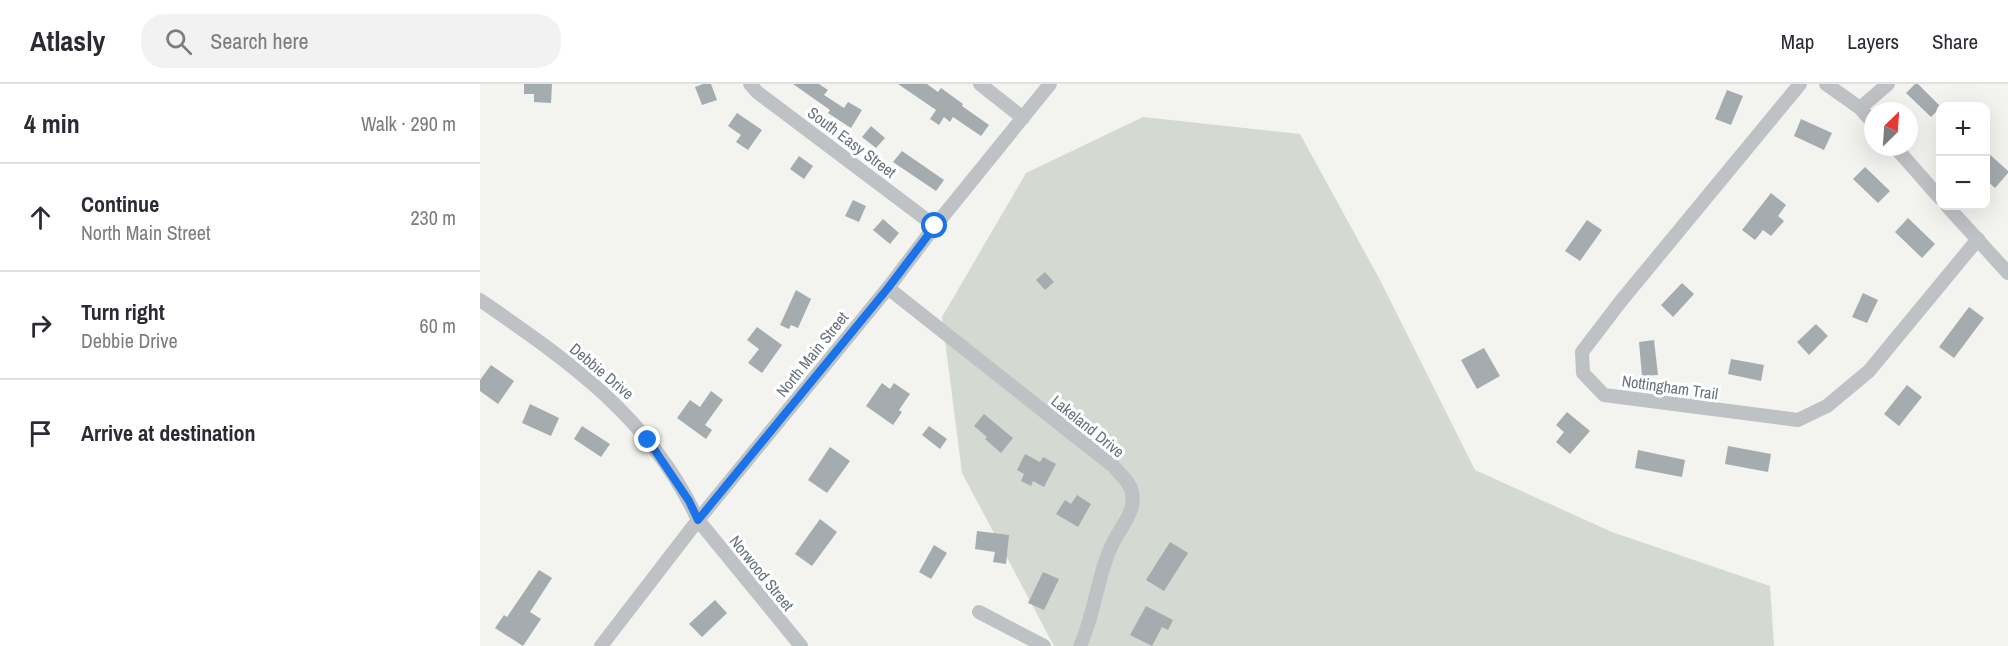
<!DOCTYPE html>
<meta charset="utf-8">
<style>
:root{--surface:#fff;--page:#f2f2f3;--text:#2b2b33;--muted:#7c7c81;--line:#e1e1e2}
body{margin:0;font-family:"Archivo Narrow",sans-serif;background:var(--page);color:var(--text)}
.controls{position:absolute;right:18px;top:18px;display:grid;overflow:hidden;border-radius:12px;box-shadow:0 6px 24px #0002}
.controls button{width:54px;height:54px;display:grid;place-items:center;padding:0;border:0;border-bottom:2px solid var(--line);background:var(--surface);color:var(--text);font:30px sans-serif}
.compass{position:absolute;left:1384px;top:18px;width:54px;height:54px;border-radius:50%;background:var(--surface);box-shadow:0 6px 24px #0002;rotate:25deg}
.stop{position:absolute;width:18px;height:18px;margin:-14px;border:4px solid #1a73e8;border-radius:50%;background:#fff}
.stop.end{background:#1a73e8;border-color:#fff;box-shadow:0 2px 6px #0008}
.list{margin:0;padding:0;list-style:none}
h2{display:flex;justify-content:space-between;align-items:center;height:78px;margin:0;padding:0 24px;font-size:26px}
h2 small{font-size:20px;font-weight:400;color:var(--muted)}
.list li{display:grid;grid-template-columns:39px 1fr auto;gap:18px;align-items:center;box-sizing:border-box;height:108px;padding:0 24px;border-top:2px solid var(--line)}
.list b{display:block;font-size:22px;white-space:nowrap}
.list p{margin:0;font-size:20px;white-space:nowrap;color:var(--muted)}
.list em{font-size:20px;font-style:normal;color:var(--muted)}
.icon{flex:none;width:33px;height:33px;fill:none;stroke:currentColor;stroke-width:2;stroke-linecap:round;stroke-linejoin:round}
.map{position:relative;flex:none;width:1528px;height:562px;overflow:hidden}
header{display:flex;align-items:center;gap:36px;box-sizing:border-box;height:84px;padding:0 30px;background:var(--surface);border-bottom:2px solid var(--line)}
header strong{font-size:28px}
nav{display:flex;gap:33px;margin-inline-start:auto;font-size:21px}
.search{width:420px;height:54px;background:var(--page);display:flex;align-items:center;gap:15px;box-sizing:border-box;padding:0 21px;border-radius:24px;color:var(--muted);font-size:22px}
main{display:flex}
aside{flex:1;background:var(--surface)}
.map>svg:first-child{display:block}
.green{fill:#d4dad1}
.building{fill:#a5acaf}
.lines{fill:none;stroke-linecap:round;stroke-linejoin:round}
.minor{stroke:#bfc2c4;stroke-width:14}
.route{stroke:#1a73e8;stroke-width:8}
.labels{text-anchor:middle;dominant-baseline:central;stroke-width:6;stroke-linejoin:round;paint-order:stroke}
.street-label{font-size:16px;fill:#66737d;stroke:#fff}
</style>
<header>
<strong>Atlasly</strong>
<div class="search"><svg class="icon" aria-label="search" viewBox="0 0 24 24"><circle cx="10" cy="10" r="6"/><path d="M15 15l6 6"/></svg>Search here</div>
<nav><a>Map</a><a>Layers</a><a>Share</a></nav>
</header>
<main>
<aside>
<h2>4 min<small>Walk · 290 m</small></h2>
<ul class="list">
<li><svg class="icon" aria-label="ahead" viewBox="0 0 24 24"><path d="M12 20V5M6 11l6-6 6 6"/></svg><div><b>Continue</b><p>North Main Street</p></div><em>230 m</em></li>
<li><svg class="icon" aria-label="right" viewBox="0 0 24 24"><path d="M7 20v-9h11M14 6l5 5-5 5"/></svg><div><b>Turn right</b><p>Debbie Drive</p></div><em>60 m</em></li>
<li><svg class="icon" aria-label="arrive" viewBox="0 0 24 24"><path d="M6 21V4h12l-3 4 3 4H6"/></svg><div><b>Arrive at destination</b></div></li>
</ul>
</aside>
<div class="map">
<svg width="1528" height="562" viewBox="0 0 1528 562">
<rect width="100%" height="100%" fill="#f3f3f0"/>
<polygon class="green" points="663,33 820,50 900,196 995,386 1132,448 1290,502 1294,562 574,562 482,389 462,233 546,89"/>
<g class="building">
<polygon points="44,0 72,0 71,19 54,18 54,10 44,10"/>
<polygon points="223,0 231,0 237,16 222,21 215,3"/>
<polygon points="313,0 339,0 348,6 344,11 364,24 368,18 382,26 371,44 348,29 350,26"/>
<polygon points="418,0 447,0 458,8 461,4 483,20 482,22 509,41 501,52 473,33 470,38 464,33 459,41 450,35 456,26"/>
<polygon points="1435,0 1438,0 1461,23 1451,33 1426,9"/>
<polygon points="1247,6 1263,12 1251,41 1235,35"/>
<polygon points="257,29 282,46 268,66 256,58 261,51 248,42"/>
<polygon points="1321,35 1352,49 1344,66 1314,52"/>
<polygon points="391,42 405,54 396,64 382,53"/>
<polygon points="422,67 464,96 456,107 413,78"/>
<polygon points="1506,67 1528,87 1528,89 1515,104 1506,96"/>
<polygon points="319,72 333,82 324,95 310,85"/>
<polygon points="1385,83 1410,107 1398,119 1373,95"/>
<polygon points="1291,109 1306,121 1298,132 1304,137 1291,152 1283,146 1275,156 1262,146"/>
<polygon points="373,116 386,122 379,138 365,132"/>
<polygon points="1428,134 1455,160 1442,174 1415,148"/>
<polygon points="403,135 419,149 410,160 393,146"/>
<polygon points="1107,136 1122,146 1100,177 1085,167"/>
<polygon points="565,188 574,198 565,206 556,196"/>
<polygon points="1202,199 1214,210 1193,233 1181,221"/>
<polygon points="316,206 331,215 318,244 311,241 309,245 300,241"/>
<polygon points="1383,209 1398,216 1387,239 1372,233"/>
<polygon points="1489,223 1504,234 1474,274 1459,263"/>
<polygon points="1336,240 1348,252 1329,271 1317,258"/>
<polygon points="277,243 302,261 282,289 268,279 279,265 267,256"/>
<polygon points="1174,256 1178,291 1162,292 1159,258"/>
<polygon points="1004,264 1020,292 997,305 981,276"/>
<polygon points="1251,275 1284,281 1281,297 1248,290"/>
<polygon points="11,281 34,297 18,320 0,307 0,296"/>
<polygon points="402,299 410,305 414,299 430,310 419,326 422,328 413,341 386,322"/>
<polygon points="1427,301 1442,313 1419,342 1404,330"/>
<polygon points="231,307 243,316 225,341 232,346 226,355 197,334 210,316 220,323"/>
<polygon points="50,320 79,334 71,352 42,339"/>
<polygon points="1087,328 1110,347 1090,370 1076,358 1084,348 1076,341"/>
<polygon points="504,330 533,354 521,369 505,355 507,353 494,342"/>
<polygon points="102,342 130,360 121,373 94,355"/>
<polygon points="449,342 467,355 460,365 442,351"/>
<polygon points="1248,362 1291,370 1288,388 1245,380"/>
<polygon points="350,363 370,377 347,409 328,396"/>
<polygon points="1158,366 1205,376 1202,393 1155,384"/>
<polygon points="545,370 560,378 563,373 576,380 564,403 553,397 551,402 541,397 544,390 537,386"/>
<polygon points="597,411 611,420 598,443 576,430 585,416 591,420"/>
<polygon points="340,435 357,448 332,482 315,470"/>
<polygon points="497,447 529,451 526,480 513,478 515,468 495,465"/>
<polygon points="690,458 708,469 684,507 666,496"/>
<polygon points="454,461 467,469 451,495 439,488"/>
<polygon points="59,486 72,494 50,528 61,535 43,562 15,544 24,531 27,533"/>
<polygon points="563,488 579,495 564,526 548,519"/>
<polygon points="235,516 247,529 222,553 209,540"/>
<polygon points="666,522 693,536 688,546 682,543 672,562 650,551"/>
</g>
<g class="lines">
<g class="minor">
<polyline points="270,0 277,8 455,142"/>
<polyline points="500,0 543,34"/>
<polyline points="1320,0 1141,217 1102,268 1103,289 1124,311 1318,336 1347,322 1389,287 1498,155"/>
<polyline points="1346,0 1380,24 1393,39"/>
<polyline points="1380,24 1408,0"/>
<polyline points="1415,63 1460,114"/>
<polyline points="1467,122 1528,189"/>
<path d="M408 204 633 382C639 389 650 398 652 408 656 426 643 440 635 455 617 488 616 528 600 562"/>
<path d="M0 216C90 278 170 333 218 436L321 562"/>
<polyline points="499,528 564,562"/>
<polyline points="121,562 218,436 408,204 455,142 570,0"/>
</g>
</g>
<g class="lines">
<polyline class="route" points="168,356 209,417 218,436 408,204 455,142"/>
</g>
<g class="labels">
<g class="street-label">
<text transform="translate(372 58) rotate(37)">South Easy Street</text>
<text transform="translate(332 270) rotate(-51)">North Main Street</text>
<text transform="translate(122 287) rotate(40)">Debbie Drive</text>
<text transform="translate(1190 303) rotate(8)">Nottingham Trail</text>
<text transform="translate(608 342) rotate(39)">Lakeland Drive</text>
<text transform="translate(282 489) rotate(51)">Norwood Street</text>
</g>
</g>
</svg>
<div class="controls">
<button>+</button>
<button>−</button>
</div>
<svg class="compass" viewBox="-18 -18 36 36"><path d="M0-13l5 13h-10z" fill="#e53935"/><path d="M0 13l5-13h-10z" fill="#7c7c81"/></svg>
<div class="stop" style="left:455px;top:142px"></div>
<div class="stop end" style="left:168px;top:356px"></div>
</div>
</main>
